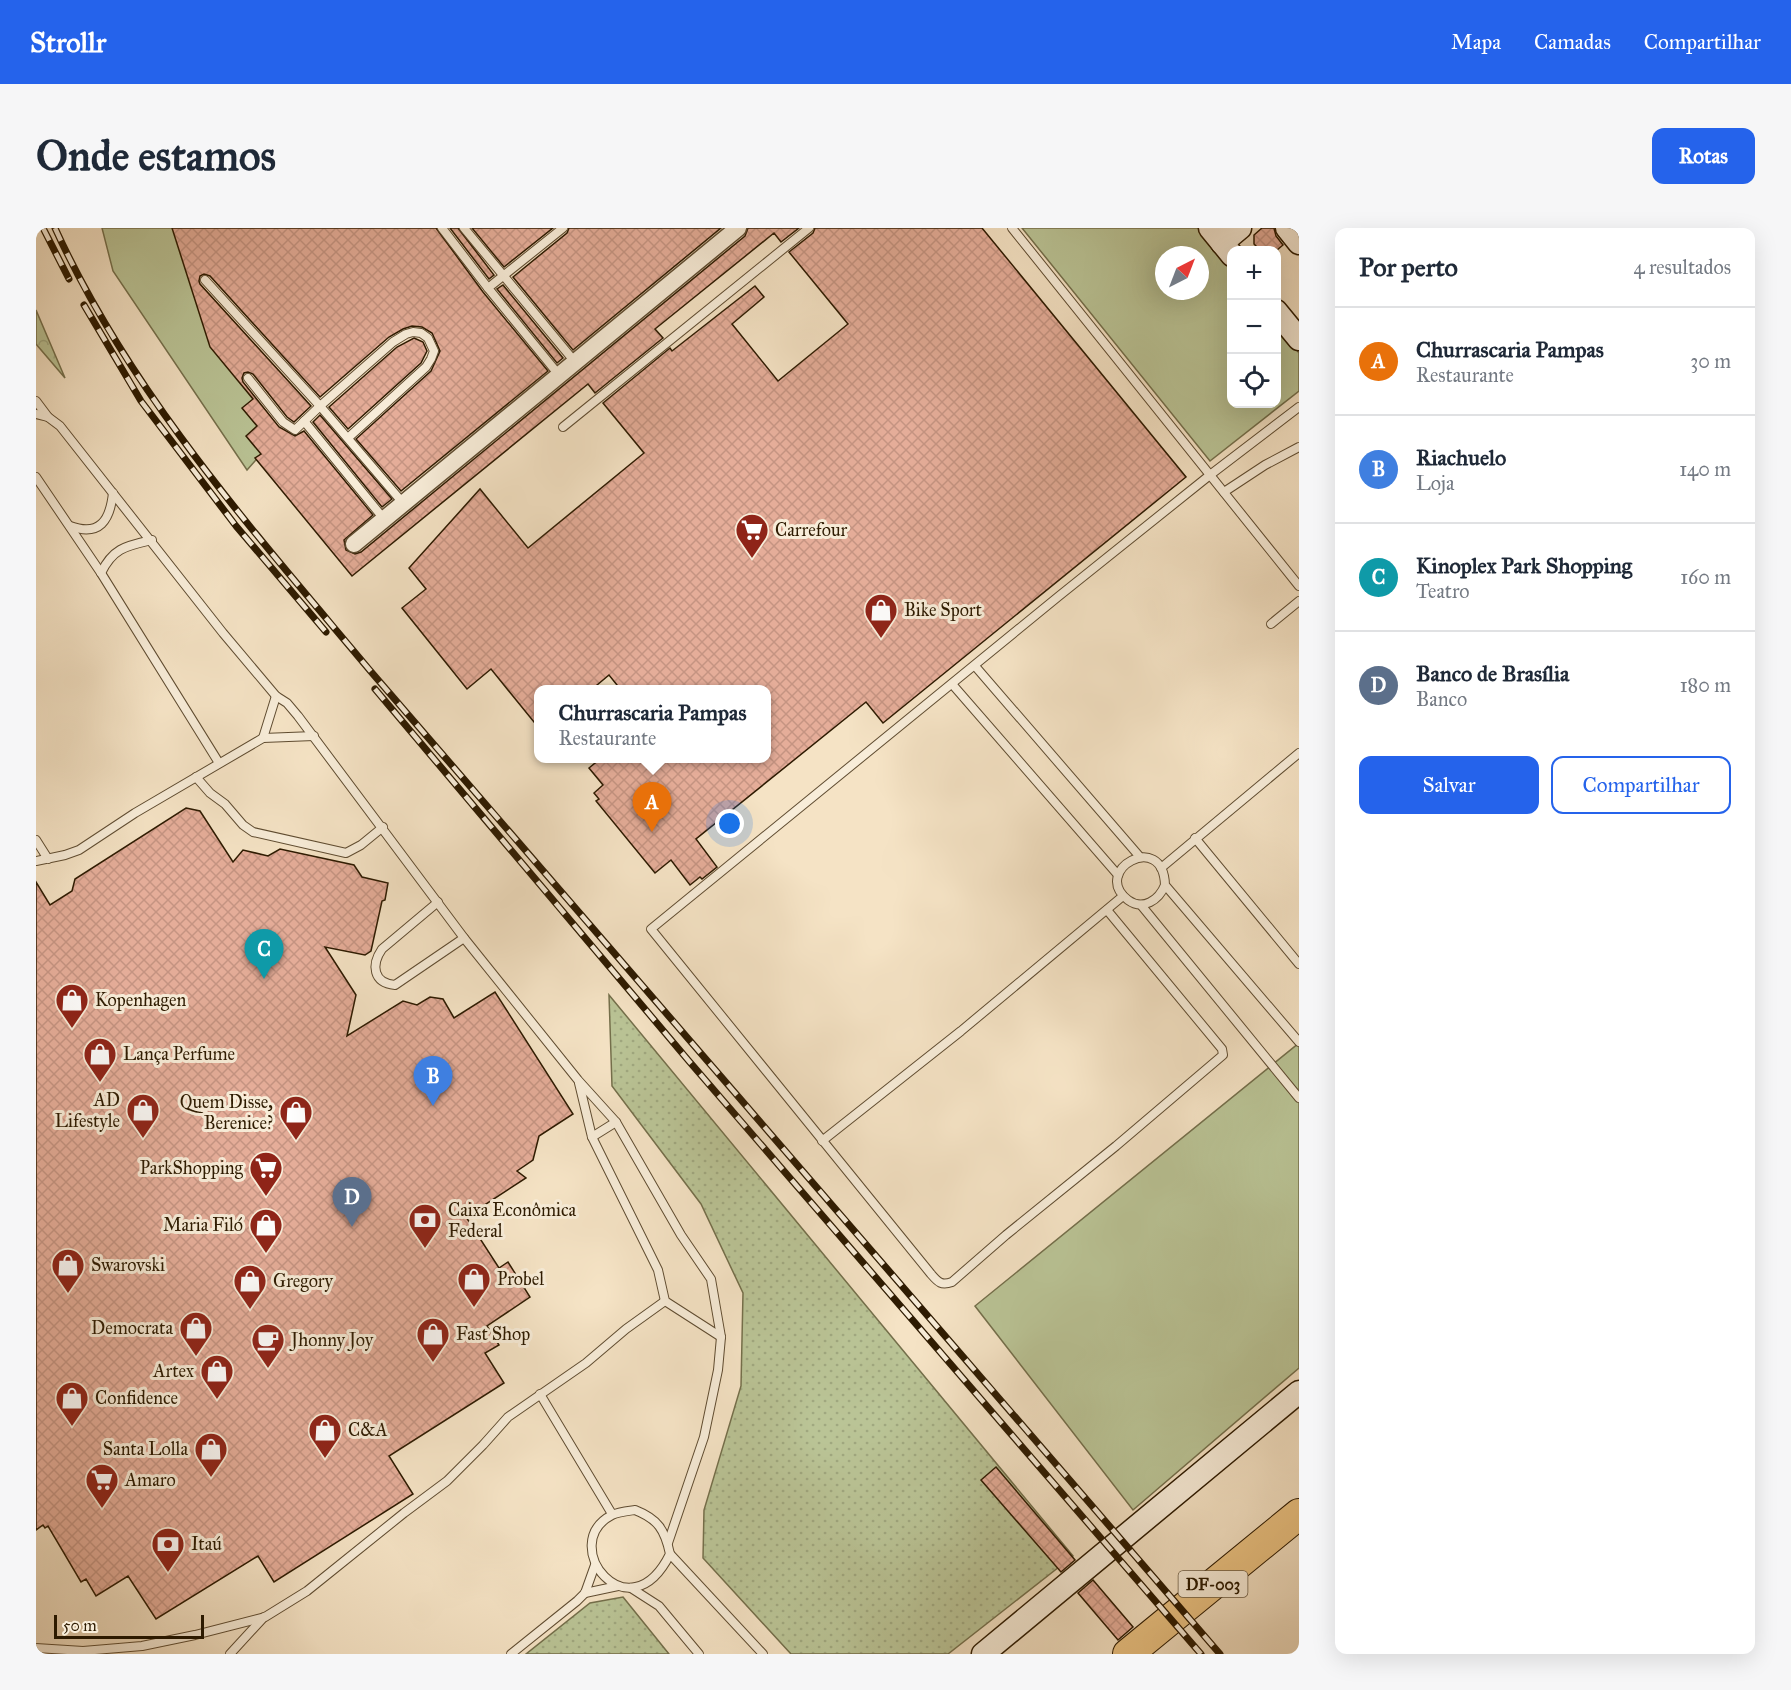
<!DOCTYPE html>
<html lang="pt">
<meta charset="utf-8">
<style>
:root{--surface:#fff;--page:#f6f6f7;--text:#1f2937;--muted:#747a83;--line:#e0e1e3;--accent:#2563eb}
body{margin:0;font-family:"IM FELL Great Primer",serif;background:var(--page);color:var(--text)}
.controls{position:absolute;right:18px;top:18px;display:grid;overflow:hidden;border-radius:12px;box-shadow:0 6px 24px #0002}
.controls button{width:54px;height:54px;display:grid;place-items:center;padding:0;border:0;border-bottom:2px solid var(--line);background:var(--surface);color:var(--text);font:30px sans-serif}
.compass{position:absolute;left:1119px;top:18px;width:54px;height:54px;border-radius:50%;background:var(--surface);box-shadow:0 6px 24px #0002;rotate:42deg}
.scale{position:absolute;left:18px;bottom:15px;width:150px;box-sizing:border-box;padding-left:6px;border:3px solid #2d1a00;border-top:0;font-size:16px;line-height:21px;white-space:nowrap;color:#2d1a00;-webkit-text-stroke:4px #f8edd9;paint-order:stroke}
.you{position:absolute;left:694px;top:596px;width:21px;height:21px;margin:-15px;border:4px solid #fff;border-radius:50%;background:#1a73e8;box-shadow:0 0 0 9px #1a73e833}
.badge{display:grid;place-items:center;width:39px;height:39px;border-radius:50%;background:var(--accent);color:#fff;font-size:20px;font-weight:700}
.pin{position:absolute;translate:-50% -50px;filter:drop-shadow(0 2px 3px #0008)}
.pin::after{content:'';position:absolute;top:32px;width:21px;height:18px;background:inherit;clip-path:polygon(0 0,100% 0,50% 100%)}
.popup{position:absolute;left:498px;top:457px;width:237px;height:78px;box-sizing:border-box;display:grid;place-content:center;border-radius:12px;background:var(--surface);filter:drop-shadow(0 2px 4px #0005);font-size:20px;white-space:nowrap;color:var(--muted)}
.popup b{font-size:22px;color:var(--text)}
.popup::after{content:'';position:absolute;left:50%;top:100%;margin-left:-12px;border:12px solid transparent;border-top-color:var(--surface)}
.list{margin:0;padding:0;list-style:none}
h2{display:flex;justify-content:space-between;align-items:center;height:78px;margin:0;padding:0 24px;font-size:26px}
h2 small{font-size:20px;font-weight:400;color:var(--muted)}
.list li{display:grid;grid-template-columns:39px 1fr auto;gap:18px;align-items:center;box-sizing:border-box;height:108px;padding:0 24px;border-top:2px solid var(--line)}
.list b{display:block;font-size:22px;white-space:nowrap}
.list p{margin:0;font-size:20px;white-space:nowrap;color:var(--muted)}
.list em{font-size:20px;font-style:normal;color:var(--muted)}
.actions{display:flex;gap:12px;padding:18px 24px}
.actions a{flex:1;padding:14px 0;border:2px solid var(--accent);border-radius:12px;text-align:center;font-size:21px;color:var(--accent)}
.actions .main{background:var(--accent);color:#fff}
.icon{flex:none;width:33px;height:33px;fill:none;stroke:currentColor;stroke-width:2;stroke-linecap:round;stroke-linejoin:round}
.map{position:relative;flex:none;width:1263px;height:1426px;overflow:hidden;border-radius:12px}
header{display:flex;align-items:center;gap:36px;box-sizing:border-box;height:84px;padding:0 30px;background:var(--accent);color:#fff}
header strong{font-size:28px}
nav{display:flex;gap:33px;margin-inline-start:auto;font-size:21px}
.intro{display:flex;align-items:center;justify-content:space-between;box-sizing:border-box;height:144px;padding:0 36px}
h1{margin:0;font-size:42px}
.button{padding:15px 27px;border-radius:12px;background:var(--accent);color:#fff;font-size:21px;font-weight:700}
main{display:flex;gap:36px;padding:0 36px}
aside{flex:1;background:var(--surface);border-radius:12px;box-shadow:0 6px 24px #0002}
.map>svg:first-child{display:block}
.grass{fill:url(#grass-dots);stroke:#746f4b;stroke-width:1.5}
.forest{fill:url(#forest-crowns);stroke:#746f4b;stroke-width:1.5}
.green{fill:#bac496;stroke:#746f4b;stroke-width:1.5;fill-rule:evenodd}
.building{fill:url(#building-cross-hatch);stroke:#2d1a00;stroke-width:1.5}
.lines{fill:none;stroke-linecap:round;stroke-linejoin:round}
.lane-casing{stroke:#5f4c31;stroke-width:10}
.street-casing{stroke:#5f4c31;stroke-width:19}
.secondary-casing{stroke:#2d1a00;stroke-width:25}
.highway-casing{stroke:#2d1a00;stroke-width:32}
.lane{stroke:#f8edd9;stroke-width:8}
.street{stroke:#f8edd9;stroke-width:16}
.secondary{stroke:#f8edd9;stroke-width:22}
.highway{stroke:#eac282;stroke-width:30}
.rail-casing{stroke:#2d1a00;stroke-width:7}
.rail{stroke:#f8edd9;stroke-width:4.5;stroke-dasharray:14;stroke-linecap:butt}
.labels{text-anchor:middle;dominant-baseline:central;stroke-width:6;stroke-linejoin:round;paint-order:stroke}
.shield{fill:#f8edd9;stroke:#6a5941;stroke-width:1.5}
.shield-label{font-size:16px;font-weight:bold;fill:#2d1a00}
.poi-label{font-size:18px;fill:#2d1a00;stroke:#f8edd9;text-anchor:start}
</style>
<header>
<strong>Strollr</strong>
<nav><a>Mapa</a><a>Camadas</a><a>Compartilhar</a></nav>
</header>
<div class="intro"><h1>Onde estamos</h1><a class="button">Rotas</a></div>
<main>
<div class="map">
<svg width="1263" height="1426" viewBox="0 0 1263 1426">
<defs>
<pattern id="grass-dots" width="8" height="8" patternUnits="userSpaceOnUse" patternTransform="scale(1.5)"><rect width="8" height="8" fill="#bac496"/><path d="M2 2h.1M6 6h.1" fill="none" stroke="#a0a880" stroke-width="1.8" stroke-linecap="round"/></pattern>
<pattern id="forest-crowns" width="20" height="18" patternUnits="userSpaceOnUse" patternTransform="scale(1.5)"><rect width="20" height="18" fill="#bac496"/><path d="M2 6a3 3 0 1 1 6 0M12 15a3 3 0 1 1 6 0" fill="none" stroke="#a0a880"/></pattern>
<pattern id="building-cross-hatch" width="8" height="8" patternUnits="userSpaceOnUse" patternTransform="scale(1.5)"><rect width="8" height="8" fill="#e5ad99"/><path d="M0 0l8 8M0 8l8-8" fill="none" stroke="#c59482"/></pattern>
</defs>
<rect width="100%" height="100%" fill="#f5e3c5"/>
<filter id="stains"><feTurbulence type="fractalNoise" baseFrequency=".00333" numOctaves="4"/><feColorMatrix values="0 0 0 0 .2 0 0 0 0 .09 0 0 0 0 .02 0 0 0 .5 -.17"/></filter>
<radialGradient id="worn" r=".72"><stop offset=".6" stop-color="#630" stop-opacity="0"/><stop offset="1" stop-color="#630" stop-opacity=".3"/></radialGradient>
<g class="grass">
<polygon points="573,767 1037,1328 912,1426 755,1426 667,1330 668,1282 705,1158 707,1065 665,976 576,858"/>
<polygon points="587,1369 633,1426 490,1426 554,1375"/>
</g>
<polygon class="forest" points="0,82 29,150 0,116"/>
<g class="green">
<polygon points="66,0 140,0 179,122 221,173 226,200 226,225 211,242 77,43"/>
<path d="M986 0H1163L1195 41 1196 176H1240L1241 97 1263 125V163L1174 233ZM1128 27H1164V63H1128Z"/>
<polygon points="1263,815 1263,1140 1097,1282 939,1078"/>
</g>
<g class="building">
<polygon points="136,0 400,0 447,64 512,143 365,263 320,211 395,143 404,123 396,105 386,99 376,98 367,101 353,109 284,169 174,48 168,46 164,48 163,53 164,56 275,178 258,194 251,189 217,146 212,144 208,145 206,150 207,154 243,199 259,208 268,203 337,287 308,312 310,322 319,326 325,324 709,8 712,0 763,0 745,14 738,5 619,101 627,110 559,165 552,156 316,348 219,230 225,226 210,208 221,198 206,180 217,171 174,119"/>
<polygon points="414,0 422,0 458,47 453,51"/>
<polygon points="436,0 517,0 468,39"/>
<polygon points="533,0 685,0 537,122 477,49 531,5"/>
<polygon points="779,0 946,0 1150,249 847,495 830,474 660,611 681,639 666,651 664,649 654,657 635,632 619,645 560,573 563,571 558,565 567,557 553,540 564,531 730,531 730,462 585,462 573,447 555,462 502,462 502,499 455,441 431,461 366,380 390,361 373,340 444,261 492,320 608,225 567,175 634,120 636,123 719,58 728,69 696,96 742,153 812,96 753,24 777,5"/>
<polygon points="1226,0 1238,0 1240,8 1247,17 1241,22 1224,22 1218,16 1218,7"/>
<polygon points="467,57 527,130 521,135 461,61"/>
<polygon points="378,110 387,114 391,123 385,135 312,201 293,179 361,119"/>
<polygon points="284,187 356,271 346,279 277,194"/>
<polygon points="150,580 164,583 197,634 207,622 232,628 244,621 318,637 326,649 352,655 349,672 346,673 335,723 329,727 289,719 320,767 311,808 367,773 381,777 394,769 407,771 418,790 459,764 537,886 503,908 497,932 481,943 490,950 430,989 463,1040 472,1034 494,1069 451,1098 463,1117 449,1125 468,1155 353,1228 377,1266 238,1354 222,1328 120,1391 92,1348 60,1368 50,1351 45,1354 12,1298 9,1300 7,1297 0,1302 0,654 14,677 36,663 39,651"/>
<polygon points="960,1239 1039,1332 1025,1344 945,1252"/>
<polygon points="1057,1352 1097,1399 1082,1412 1042,1365"/>
</g>
<g class="lines">
<defs>
<g id="lane">
<polyline points="406,0 452,60"/>
<polyline points="428,0 539,134"/>
<polyline points="976,0 1263,358"/>
<polyline points="169,52 284,178 357,114 370,106 377,104 385,105 392,110 398,123 395,131 390,139 313,209"/>
<polyline points="523,147 452,60 527,0"/>
<polyline points="212,150 247,194 259,202 284,178 367,275"/>
<polyline points="0,173 12,189"/>
<polyline points="0,186 12,189 24,198 187,405 240,468 251,475 262,488 428,710 542,852 580,894 645,1007 675,1051 685,1109 682,1142 668,1209 632,1315"/>
<polyline points="268,193 348,291"/>
<polyline points="527,199 773,0"/>
<polyline points="0,249 65,345 183,535"/>
<polyline points="1188,264 1229,237 1263,219"/>
<path d="M34 298C64 309 74 292 77 265"/>
<path d="M65 345C77 320 90 318 116 312"/>
<polyline points="1235,396 1263,373"/>
<polyline points="939,438 1104,629"/>
<polyline points="916,456 1082,647"/>
<polyline points="227,510 240,468"/>
<polyline points="160,549 174,565 189,576 207,597 217,604 310,625 325,617 347,599"/>
<polyline points="1159,610 1263,736"/>
<polyline points="0,612 12,631"/>
<polyline points="0,633 29,627 43,622 99,585 227,510 278,508"/>
<polyline points="1125,640 1263,525"/>
<path d="M1129 657C1123 672 1107 683 1092 672 1054 643 1127 601 1129 657L1263 814"/>
<path d="M402 674 346 721C335 737 337 755 359 757L428 710"/>
<polyline points="1105,677 1263,870"/>
<path d="M1071 682 1186 821 1187 827 1080 918 970 1007 916 1054C905 1058 902 1054 895 1046L615 701 1023 368 1174 247 1263 179"/>
<polyline points="543,855 556,909 622,1042 629,1073 685,1109"/>
<polyline points="556,909 580,894"/>
<polyline points="786,913 925,803 1087,668"/>
<polyline points="504,1166 576,1286"/>
<path d="M599 1282C622 1291 629 1302 634 1326 593 1409 520 1316 576 1287 582 1284 592 1283 599 1282Z"/>
<polyline points="634,1326 727,1426"/>
<polyline points="595,1360 623,1378 663,1426"/>
<polyline points="549,1365 582,1358"/>
<polyline points="0,1420 47,1423 106,1418 159,1407 229,1389 271,1363 368,1285 411,1253 447,1217 472,1189 550,1135 590,1101 629,1073"/>
<polyline points="194,1426 228,1389"/>
<polyline points="475,1426 541,1373 549,1365 559,1337"/>
</g>
<polyline id="street" points="318,316 702,0"/>
<g id="secondary">
<polyline points="1174,0 1196,27"/>
<polyline points="1251,0 1263,15"/>
<polyline points="1186,15 1204,0"/>
<polyline points="1240,83 1263,111"/>
<polyline points="947,1426 1263,1164"/>
</g>
<polyline id="highway" points="1092,1426 1263,1286"/>
</defs>
<use href="#lane" class="lane-casing"/>
<use href="#street" class="street-casing"/>
<use href="#secondary" class="secondary-casing"/>
<use href="#highway" class="highway-casing"/>
<use href="#lane" class="lane"/>
<use href="#street" class="street"/>
<use href="#secondary" class="secondary"/>
<use href="#highway" class="highway"/>
<defs>
<g id="rail">
<polyline points="7,0 33,51"/>
<path d="M19 0C95 167 220 306 337 446L1184 1426"/>
<polyline points="48,77 105,173 200,298 290,404"/>
<polyline points="339,461 652,832 1165,1426"/>
</g>
</defs>
<use href="#rail" class="rail-casing"/>
<use href="#rail" class="rail"/>
</g>
<defs>
<symbol id="supermarket-pin" viewBox="-11 -11 22 30"><path d="M0 17L-7.5 6A9.5 9.5 0 1 1 7.5 6Z" fill="#8f2418" stroke="#f8edd9"/><path d="M-6-5.5h2.5l.6 2H6L4.5 2H-2.5L-4.4-4H-6ZM-1.5 3.2a1.3 1.3 0 1 0 .1 0ZM3 3.2a1.3 1.3 0 1 0 .1 0Z" fill="#fff"/></symbol>
<symbol id="shop-pin" viewBox="-11 -11 22 30"><path d="M0 17L-7.5 6A9.5 9.5 0 1 1 7.5 6Z" fill="#8f2418" stroke="#f8edd9"/><path d="M-5-2.5h2.3a2.7 3.5 0 0 1 5.4 0H5L5.5 6h-11ZM-1.5-2.5h3a1.5 2.3 0 0 0-3 0Z" fill="#fff"/></symbol>
<symbol id="bank-pin" viewBox="-11 -11 22 30"><path d="M0 17L-7.5 6A9.5 9.5 0 1 1 7.5 6Z" fill="#8f2418" stroke="#f8edd9"/><path d="M-6-4H6V4H-6ZM0-2.3a2.3 2.3 0 1 0 0 4.6a2.3 2.3 0 1 0 0-4.6Z" fill="#fff"/></symbol>
<symbol id="cafe-pin" viewBox="-11 -11 22 30"><path d="M0 17L-7.5 6A9.5 9.5 0 1 1 7.5 6Z" fill="#8f2418" stroke="#f8edd9"/><path d="M-5.5-4.5H6V0H3Q3 3.5 0 3.5H-2.5Q-5.5 3.5-5.5 0ZM3-3.2v2h1.7v-2ZM-6 4.5H4V6H-6Z" fill="#fff"/></symbol>
</defs>
<g fill-rule="evenodd">
<use href="#supermarket-pin" x="697" y="283" width="38" height="52"/>
<use href="#shop-pin" x="826" y="363" width="38" height="52"/>
<use href="#shop-pin" x="17" y="753" width="38" height="52"/>
<use href="#shop-pin" x="45" y="807" width="38" height="52"/>
<use href="#shop-pin" x="88" y="863" width="38" height="52"/>
<use href="#shop-pin" x="241" y="865" width="38" height="52"/>
<use href="#supermarket-pin" x="211" y="921" width="38" height="52"/>
<use href="#bank-pin" x="370" y="973" width="38" height="52"/>
<use href="#shop-pin" x="211" y="978" width="38" height="52"/>
<use href="#shop-pin" x="13" y="1018" width="38" height="52"/>
<use href="#shop-pin" x="419" y="1032" width="38" height="52"/>
<use href="#shop-pin" x="195" y="1034" width="38" height="52"/>
<use href="#shop-pin" x="141" y="1081" width="38" height="52"/>
<use href="#shop-pin" x="378" y="1087" width="38" height="52"/>
<use href="#cafe-pin" x="213" y="1093" width="38" height="52"/>
<use href="#shop-pin" x="162" y="1124" width="38" height="52"/>
<use href="#shop-pin" x="17" y="1151" width="38" height="52"/>
<use href="#shop-pin" x="270" y="1183" width="38" height="52"/>
<use href="#shop-pin" x="156" y="1202" width="38" height="52"/>
<use href="#supermarket-pin" x="47" y="1233" width="38" height="52"/>
<use href="#bank-pin" x="113" y="1297" width="38" height="52"/>
</g>
<g class="labels">
<rect class="shield" x="1142.5" y="1343" width="69" height="26" rx="4.5"/>
<g class="shield-label">
<text x="1177" y="1356">DF-003</text>
</g>
<g class="poi-label">
<text x="739" y="302">Carrefour</text>
<text x="868" y="382">Bike Sport</text>
<text x="59" y="772">Kopenhagen</text>
<text x="87" y="826">Lança Perfume</text>
<text x="84" y="872" text-anchor="end">AD<tspan x="84" dy="21">Lifestyle</tspan></text>
<text x="237" y="874" text-anchor="end">Quem Disse,<tspan x="237" dy="21">Berenice?</tspan></text>
<text x="207" y="940" text-anchor="end">ParkShopping</text>
<text x="412" y="982">Caixa Econômica<tspan x="412" dy="21">Federal</tspan></text>
<text x="207" y="997" text-anchor="end">Maria Filó</text>
<text x="55" y="1037">Swarovski</text>
<text x="461" y="1051">Probel</text>
<text x="237" y="1053">Gregory</text>
<text x="137" y="1100" text-anchor="end">Democrata</text>
<text x="420" y="1106">Fast Shop</text>
<text x="255" y="1112">Jhonny Joy</text>
<text x="158" y="1143" text-anchor="end">Artex</text>
<text x="59" y="1170">Confidence</text>
<text x="312" y="1202">C&amp;A</text>
<text x="152" y="1221" text-anchor="end">Santa Lolla</text>
<text x="89" y="1252">Amaro</text>
<text x="155" y="1316">Itaú</text>
</g>
</g>
<rect width="100%" height="100%" filter="url(#stains)"/>
<rect width="100%" height="100%" fill="url(#worn)"/>
</svg>
<div class="controls">
<button>+</button>
<button>−</button>
<button><svg class="icon" aria-label="locate" viewBox="0 0 24 24"><circle cx="12" cy="12" r="6"/><path d="M12 2v4M12 18v4M2 12h4M18 12h4"/></svg></button>
</div>
<svg class="compass" viewBox="-18 -18 36 36"><path d="M0-13l5 13h-10z" fill="#e53935"/><path d="M0 13l5-13h-10z" fill="#747a83"/></svg>
<div class="scale">50 m</div>
<div class="you"></div>
<div class="pin badge" style="left:616px;top:604px;background:#e8710a">A</div>
<div class="popup"><b>Churrascaria Pampas</b>Restaurante</div>
<div class="pin badge" style="left:397px;top:878px;background:#3f7fe0">B</div>
<div class="pin badge" style="left:228px;top:751px;background:#0f9aa8">C</div>
<div class="pin badge" style="left:316px;top:999px;background:#5c6f8a">D</div>
</div>
<aside>
<h2>Por perto<small>4 resultados</small></h2>
<ul class="list">
<li><span class="badge" style="background:#e8710a">A</span><div><b>Churrascaria Pampas</b><p>Restaurante</p></div><em>30 m</em></li>
<li><span class="badge" style="background:#3f7fe0">B</span><div><b>Riachuelo</b><p>Loja</p></div><em>140 m</em></li>
<li><span class="badge" style="background:#0f9aa8">C</span><div><b>Kinoplex Park Shopping</b><p>Teatro</p></div><em>160 m</em></li>
<li><span class="badge" style="background:#5c6f8a">D</span><div><b>Banco de Brasília</b><p>Banco</p></div><em>180 m</em></li>
</ul>
<div class="actions"><a class="main">Salvar</a><a>Compartilhar</a></div>
</aside>
</main>
